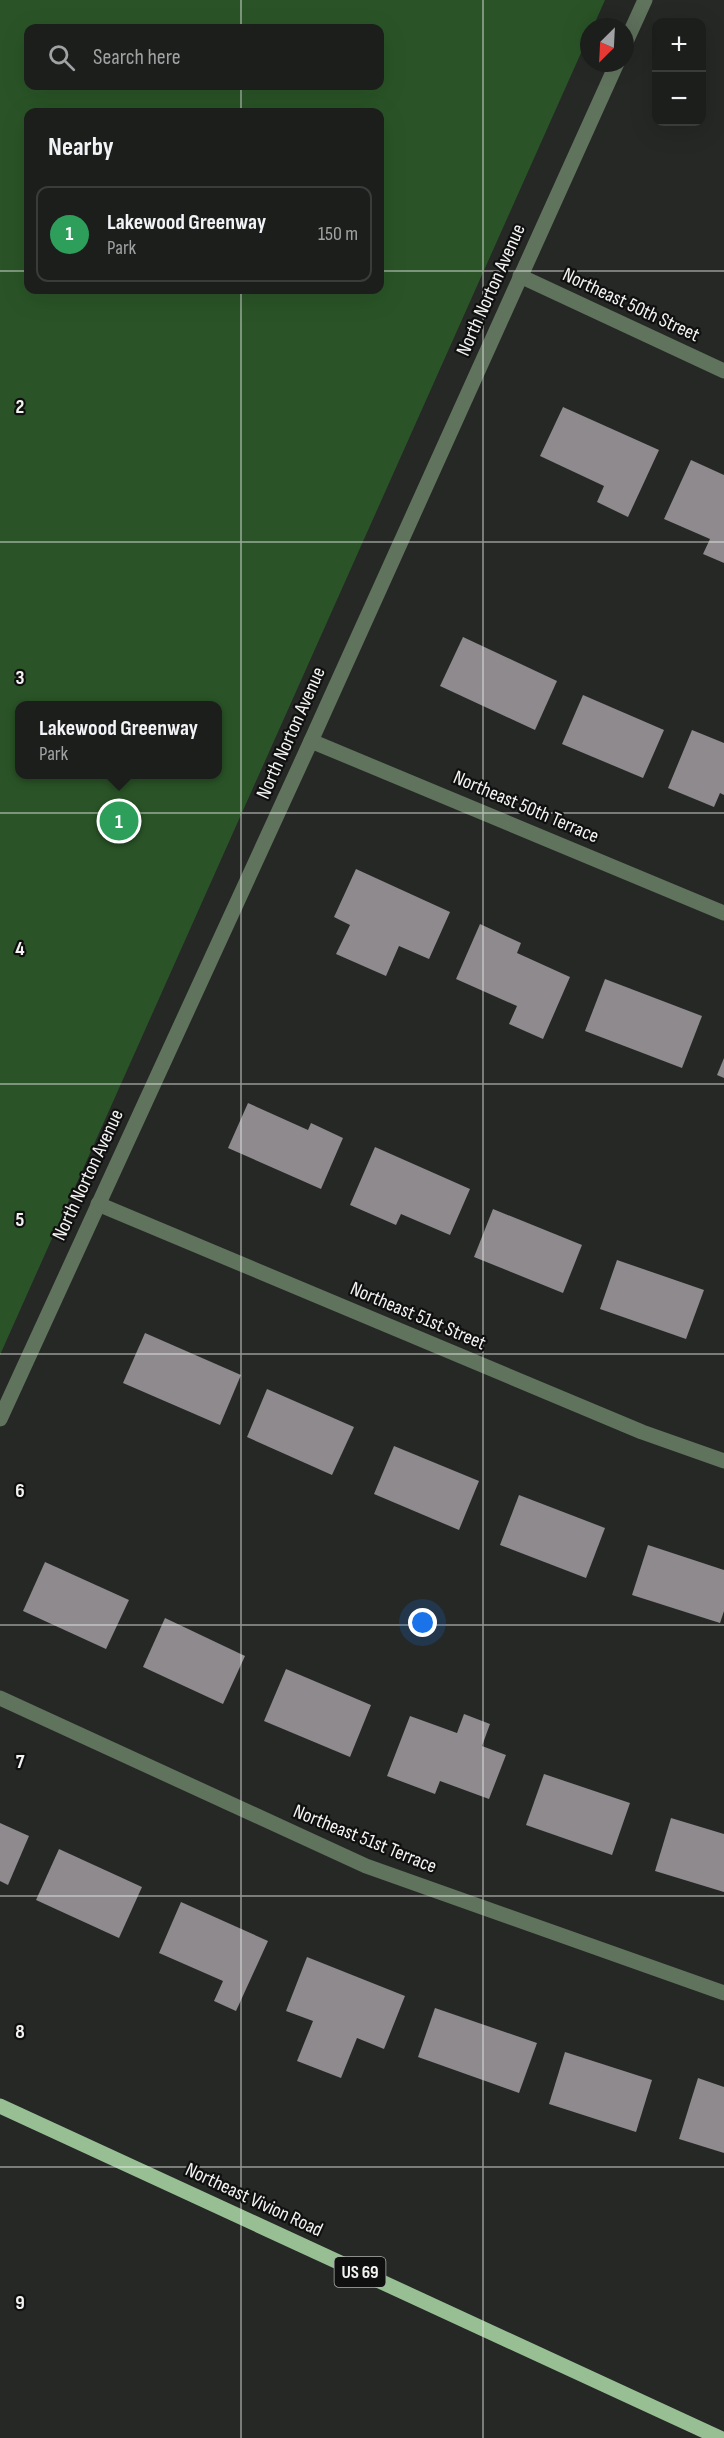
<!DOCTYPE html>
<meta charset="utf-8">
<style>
:root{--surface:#1c1e1c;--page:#252725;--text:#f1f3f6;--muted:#a0a2a3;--line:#3a3c3b;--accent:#f589ee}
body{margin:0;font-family:"Sofia Sans Condensed",sans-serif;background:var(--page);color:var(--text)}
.controls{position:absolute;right:18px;top:18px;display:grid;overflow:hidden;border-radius:12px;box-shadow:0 6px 24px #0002}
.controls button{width:54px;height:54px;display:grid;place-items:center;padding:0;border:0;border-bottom:2px solid var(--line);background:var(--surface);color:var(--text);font:30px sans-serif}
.compass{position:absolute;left:580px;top:18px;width:54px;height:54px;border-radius:50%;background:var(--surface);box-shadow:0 6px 24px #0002;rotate:204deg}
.you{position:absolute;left:423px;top:1623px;width:21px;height:21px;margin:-15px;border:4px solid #fff;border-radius:50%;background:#1a73e8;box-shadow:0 0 0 9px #1a73e833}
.badge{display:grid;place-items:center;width:39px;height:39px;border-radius:50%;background:var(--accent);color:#fff;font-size:20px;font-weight:700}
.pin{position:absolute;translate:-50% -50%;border:3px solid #fff;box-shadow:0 2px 6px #0006}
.popup{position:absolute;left:15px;top:701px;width:207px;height:78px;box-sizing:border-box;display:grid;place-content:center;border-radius:12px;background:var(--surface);filter:drop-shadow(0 2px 4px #0005);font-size:20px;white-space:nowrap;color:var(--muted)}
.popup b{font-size:22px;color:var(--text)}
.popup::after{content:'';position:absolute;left:50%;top:100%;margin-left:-12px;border:12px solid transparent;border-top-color:var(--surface)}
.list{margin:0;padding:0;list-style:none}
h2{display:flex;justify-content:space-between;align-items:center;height:78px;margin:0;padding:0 24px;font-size:26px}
h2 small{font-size:20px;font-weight:400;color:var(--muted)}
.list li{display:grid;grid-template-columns:39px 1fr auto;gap:18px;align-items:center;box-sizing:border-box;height:96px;margin:0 12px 12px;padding:0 12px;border:2px solid var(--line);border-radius:12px}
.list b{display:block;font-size:22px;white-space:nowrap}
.list p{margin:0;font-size:20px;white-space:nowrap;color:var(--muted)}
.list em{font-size:20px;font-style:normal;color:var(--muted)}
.icon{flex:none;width:33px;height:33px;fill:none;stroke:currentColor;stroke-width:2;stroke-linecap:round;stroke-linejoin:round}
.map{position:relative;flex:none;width:724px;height:2438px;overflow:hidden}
.search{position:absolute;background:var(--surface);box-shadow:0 6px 24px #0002;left:24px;top:24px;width:360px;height:66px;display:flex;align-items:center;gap:15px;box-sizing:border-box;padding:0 21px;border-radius:12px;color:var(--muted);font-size:22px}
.panel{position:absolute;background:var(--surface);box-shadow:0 6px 24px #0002;left:24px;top:108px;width:360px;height:186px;border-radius:12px}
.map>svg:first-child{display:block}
.green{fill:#2a5427;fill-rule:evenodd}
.building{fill:#8e8a8e}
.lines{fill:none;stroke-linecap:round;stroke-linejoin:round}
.minor{stroke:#60735d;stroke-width:15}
.major{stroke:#97bf93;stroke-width:15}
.grid{fill:none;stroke:#f3f4f2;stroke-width:1.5;stroke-opacity:0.55}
.labels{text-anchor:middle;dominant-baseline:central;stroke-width:4.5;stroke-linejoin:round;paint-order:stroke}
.shield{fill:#0f100f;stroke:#afb0ae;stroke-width:1.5}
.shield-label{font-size:18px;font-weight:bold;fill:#f3f4f2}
.street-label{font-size:20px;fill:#f3f4f2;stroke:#0f100f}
.grid-label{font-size:20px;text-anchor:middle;font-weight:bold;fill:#f3f4f2;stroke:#0f100f;stroke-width:4.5;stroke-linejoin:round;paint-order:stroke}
</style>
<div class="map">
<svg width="724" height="2438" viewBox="0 0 724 2438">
<rect width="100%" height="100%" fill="#252825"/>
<path class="green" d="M0 0H605L593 27H589V35L0 1355ZM28 28H380V86H28ZM28 112H380V290H28ZM20 706H218V774H20Z"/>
<g class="building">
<polygon points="563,407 659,450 628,517 597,502 604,486 540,456"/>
<polygon points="691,460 724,475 724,563 703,554 710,539 664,519"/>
<polygon points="463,637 557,681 535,730 440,686"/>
<polygon points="583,695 664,730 643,778 562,744"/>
<polygon points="692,730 724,743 724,795 720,793 714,807 668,788"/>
<polygon points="356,869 450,912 429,959 399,946 386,976 336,954 350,925 334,917"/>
<polygon points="480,924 521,943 517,953 570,977 543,1039 509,1024 517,1006 456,979"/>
<polygon points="605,979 702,1016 682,1068 585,1031"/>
<polygon points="724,1058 724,1078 717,1075"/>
<polygon points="248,1103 308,1130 311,1123 343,1138 321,1189 228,1148"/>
<polygon points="375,1147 470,1189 450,1235 401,1214 396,1225 350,1205"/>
<polygon points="493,1209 582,1245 563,1293 474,1257"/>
<polygon points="617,1260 704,1290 686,1339 600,1309"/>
<polygon points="145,1333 241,1375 220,1425 123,1383"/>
<polygon points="267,1389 354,1427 332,1475 247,1437"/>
<polygon points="394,1446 479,1481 459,1530 374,1494"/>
<polygon points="519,1495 605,1528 586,1578 500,1545"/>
<polygon points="648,1545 724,1570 724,1611 720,1623 632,1595"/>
<polygon points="45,1562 129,1600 106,1649 23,1611"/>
<polygon points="165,1618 245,1656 223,1704 143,1667"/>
<polygon points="286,1669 371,1705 350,1757 264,1721"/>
<polygon points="464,1714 490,1724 482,1746 506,1755 489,1799 440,1781 435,1794 387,1776 410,1716 457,1733"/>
<polygon points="544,1774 630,1803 612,1855 526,1825"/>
<polygon points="671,1818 724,1834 724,1892 655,1871"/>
<polygon points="0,1823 29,1836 8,1885 0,1881"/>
<polygon points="59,1849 142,1887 119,1938 36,1900"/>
<polygon points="181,1902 268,1941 236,2011 214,2001 223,1981 159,1953"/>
<polygon points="307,1957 405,1996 384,2049 357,2038 341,2078 297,2061 313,2021 286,2011"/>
<polygon points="435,2008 537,2043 519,2093 418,2057"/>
<polygon points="565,2052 652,2080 636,2132 549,2104"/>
<polygon points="698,2078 724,2087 724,2153 679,2139"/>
</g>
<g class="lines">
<g class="minor">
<polyline points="625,44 645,0"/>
<polyline points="520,276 724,371"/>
<polyline points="311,741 724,913"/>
<polyline points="98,1204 642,1432 724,1461"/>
<polyline points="0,1419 311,741 617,63"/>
<polyline points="0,1698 366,1866 724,1993"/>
</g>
<polyline class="major" points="0,2106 720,2438"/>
</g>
<path class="grid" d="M241 0V28M483 0V2438M241 86V112M0 271H28M380 271H724M241 290V2438M0 542H724M0 813H724M0 1084H724M0 1354H724M0 1625H724M0 1896H724M0 2167H724"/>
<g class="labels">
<rect class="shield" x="334.5" y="2257" width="51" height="30" rx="4.5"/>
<g class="shield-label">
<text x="360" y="2272">US 69</text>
</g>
<g class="street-label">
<text transform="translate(491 290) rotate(-66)">North Norton Avenue</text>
<text transform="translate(631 305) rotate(25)">Northeast 50th Street</text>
<text transform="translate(291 733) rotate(-66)">North Norton Avenue</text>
<text transform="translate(526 807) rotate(23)">Northeast 50th Terrace</text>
<text transform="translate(88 1175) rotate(-65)">North Norton Avenue</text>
<text transform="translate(418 1316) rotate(23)">Northeast 51st Street</text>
<text transform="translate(365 1839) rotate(22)">Northeast 51st Terrace</text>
<text transform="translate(254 2200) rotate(25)">Northeast Vivion Road</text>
</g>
</g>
<g class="grid-label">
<text x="20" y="413">2</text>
<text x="20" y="684">3</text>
<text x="20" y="955">4</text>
<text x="20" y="1226">5</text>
<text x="20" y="1497">6</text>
<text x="20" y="1768">7</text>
<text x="20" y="2038">8</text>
<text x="20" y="2309">9</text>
</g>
</svg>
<div class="controls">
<button>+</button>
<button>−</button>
</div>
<svg class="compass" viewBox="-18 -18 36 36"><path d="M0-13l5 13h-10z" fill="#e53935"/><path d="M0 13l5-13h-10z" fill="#a0a2a3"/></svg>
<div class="you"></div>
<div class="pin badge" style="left:119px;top:821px;background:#2e9e5b">1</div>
<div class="popup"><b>Lakewood Greenway</b>Park</div>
<div class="search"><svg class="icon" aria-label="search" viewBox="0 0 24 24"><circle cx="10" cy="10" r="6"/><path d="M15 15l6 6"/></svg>Search here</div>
<section class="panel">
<h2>Nearby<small></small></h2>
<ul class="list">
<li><span class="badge" style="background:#2e9e5b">1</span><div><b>Lakewood Greenway</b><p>Park</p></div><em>150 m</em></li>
</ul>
</section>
</div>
